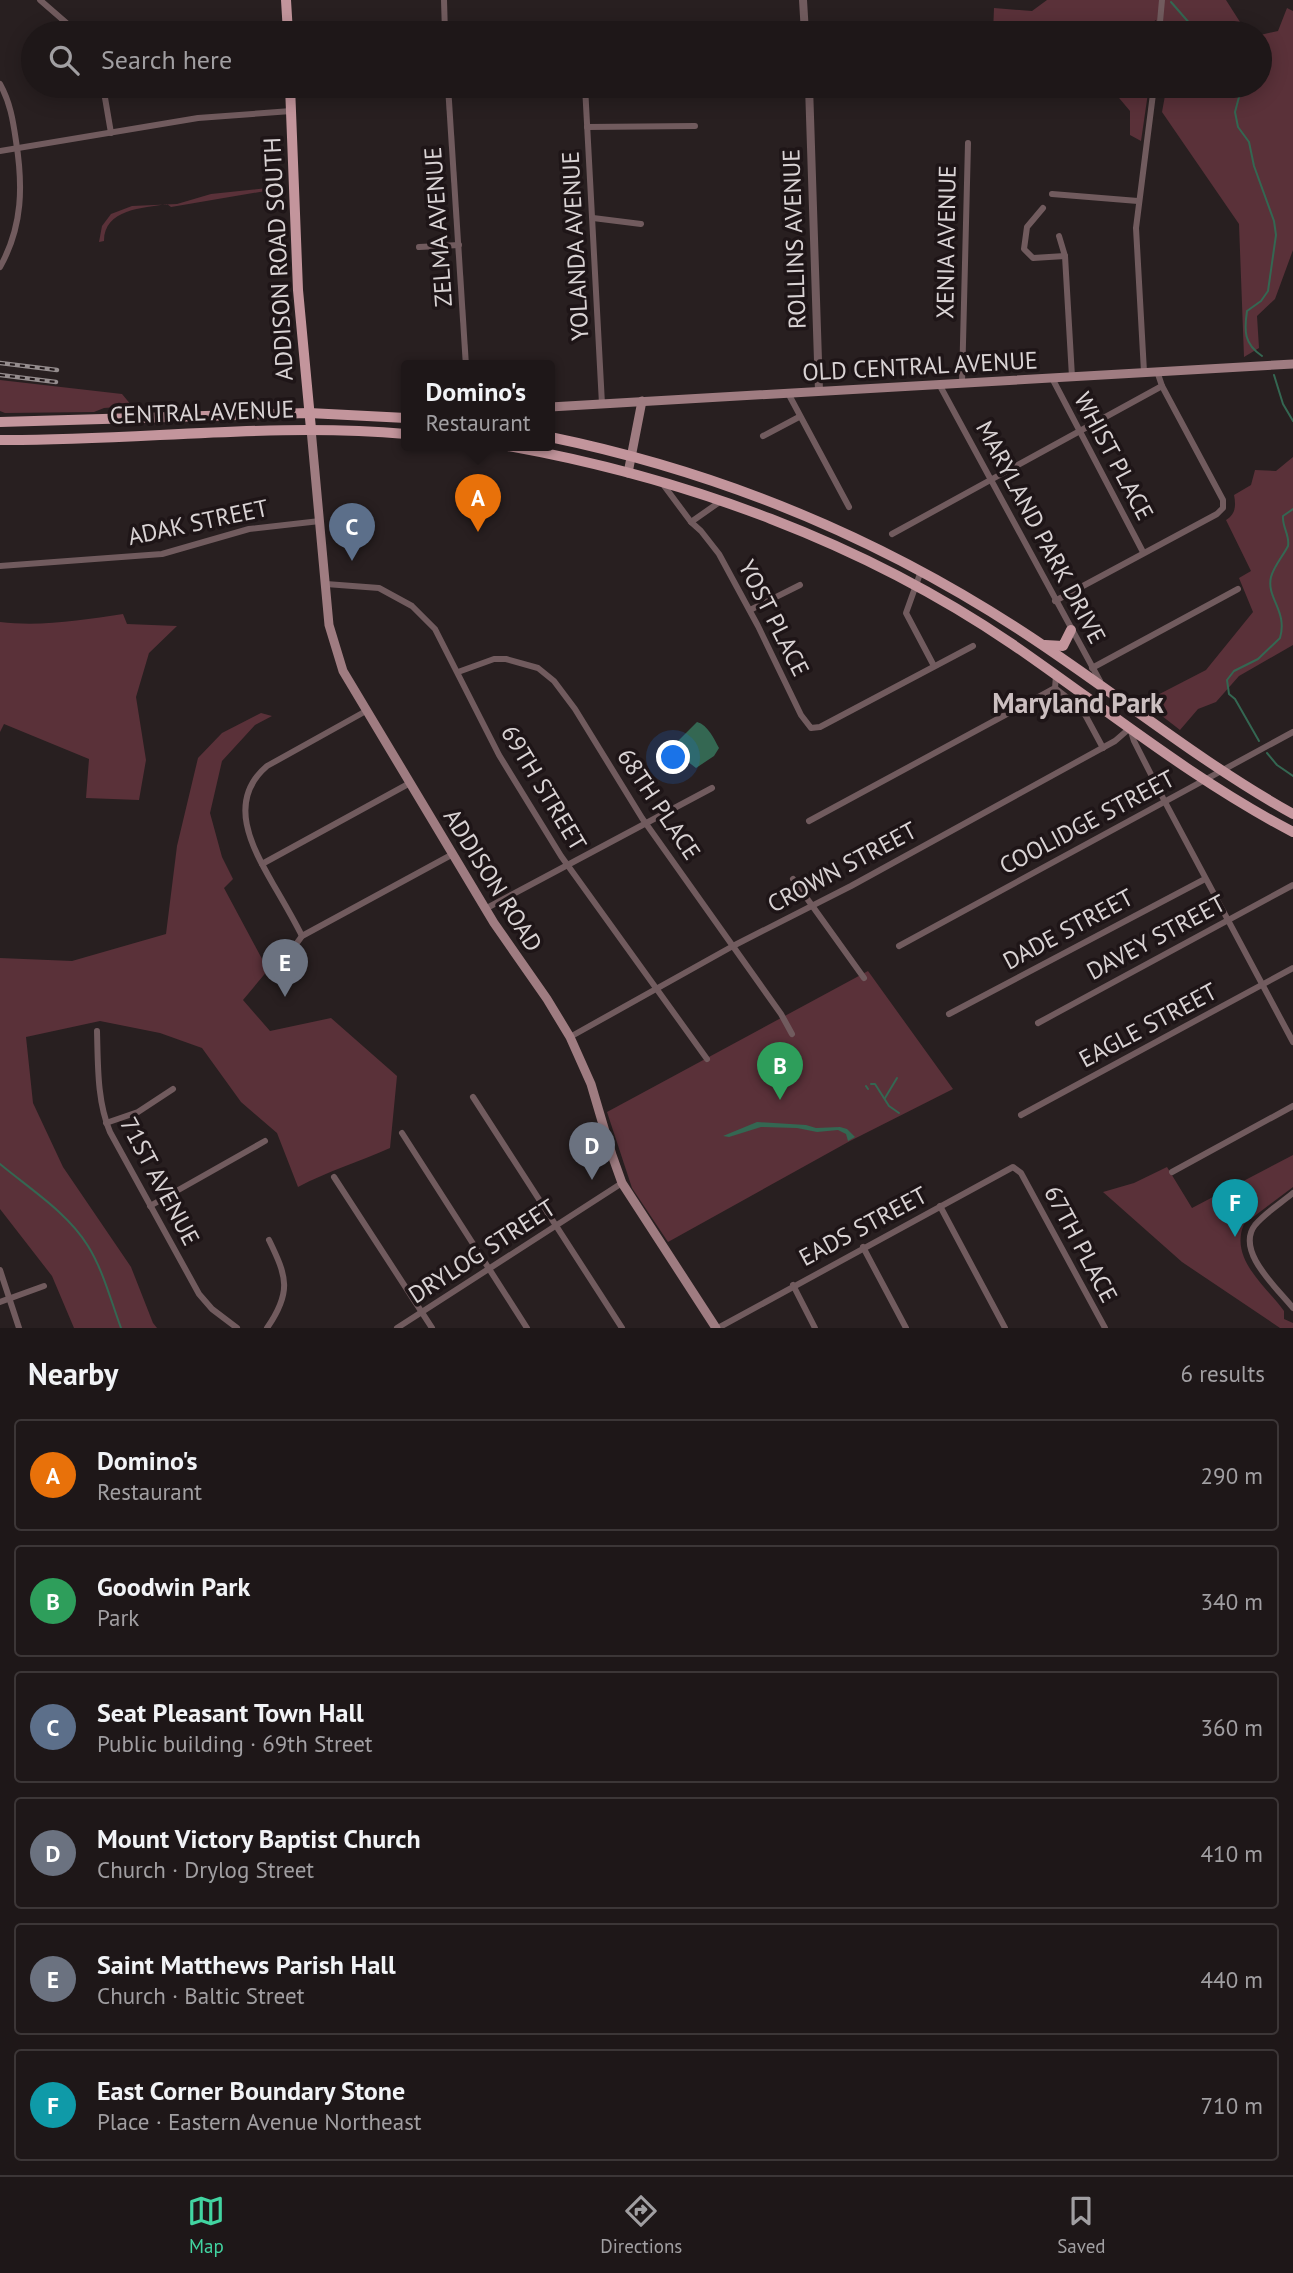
<!DOCTYPE html>
<meta charset="utf-8">
<style>
:root{--surface:#1e1718;--page:#2b2425;--text:#f1f3f6;--muted:#a19fa2;--line:#3c3637;--accent:#42d4a1}
body{margin:0;font-family:"PT Sans",sans-serif;background:var(--page);color:var(--text)}
.you{position:absolute;left:674px;top:758px;width:24px;height:24px;margin:-18px;border:5px solid #fff;border-radius:50%;background:#1a73e8;box-shadow:0 0 0 10px #1a73e833}
.badge{display:grid;place-items:center;width:46px;height:46px;border-radius:50%;background:var(--accent);color:#fff;font-size:23px;font-weight:700}
.pin{position:absolute;translate:-50% -58px;filter:drop-shadow(0 2px 4px #0008)}
.pin::after{content:'';position:absolute;top:37px;width:24px;height:21px;background:inherit;clip-path:polygon(0 0,100% 0,50% 100%)}
.popup{position:absolute;left:401px;top:360px;width:154px;height:91px;box-sizing:border-box;display:grid;place-content:center;border-radius:7px;background:var(--surface);filter:drop-shadow(0 2px 5px #0005);font-size:23px;white-space:nowrap;color:var(--muted)}
.popup b{font-size:26px;color:var(--text)}
.popup::after{content:'';position:absolute;left:50%;top:100%;margin-left:-14px;border:14px solid transparent;border-top-color:var(--surface)}
.list{margin:0;padding:0;list-style:none}
h2{display:flex;justify-content:space-between;align-items:center;height:91px;margin:0;padding:0 28px;font-size:30px}
h2 small{font-size:23px;font-weight:400;color:var(--muted)}
.list li{display:grid;grid-template-columns:46px 1fr auto;gap:21px;align-items:center;box-sizing:border-box;height:112px;margin:0 14px 14px;padding:0 14px;border:2px solid var(--line);border-radius:7px}
.list b{display:block;font-size:26px;white-space:nowrap}
.list p{margin:0;font-size:23px;white-space:nowrap;color:var(--muted)}
.list em{font-size:23px;font-style:normal;color:var(--muted)}
.icon{flex:none;width:38px;height:38px;fill:none;stroke:currentColor;stroke-width:2;stroke-linecap:round;stroke-linejoin:round}
.map{position:relative;flex:none;width:1293px;height:1328px;overflow:hidden}
.search{position:absolute;background:var(--surface);box-shadow:0 4px 18px #0003;left:21px;right:21px;top:21px;height:77px;display:flex;align-items:center;gap:18px;box-sizing:border-box;padding:0 24px;border-radius:38px;color:var(--muted);font-size:26px}
.sheet{height:847px;background:var(--surface)}
nav{display:flex;justify-content:space-around;align-items:center;box-sizing:border-box;height:98px;border-top:2px solid var(--line);background:var(--surface);font-size:19px;color:var(--muted)}
nav a{display:grid;justify-items:center;gap:4px}
nav .on{color:var(--accent)}
.map>svg:first-child{display:block}
.green{fill:#5a3139}
.water{fill:#346752}
.lines{fill:none;stroke-linecap:round;stroke-linejoin:round}
.stream{stroke:#346752;stroke-width:2}
.minor{stroke:#715b5e;stroke-width:6}
.tertiary{stroke:#715b5e;stroke-width:8}
.secondary{stroke:#9f7c81;stroke-width:9}
.primary{stroke:#c3959c;stroke-width:10}
.rail-casing{stroke:#948c8d;stroke-width:4.5}
.rail{stroke:#1e1517;stroke-width:2;stroke-dasharray:5;stroke-linecap:butt}
.labels{text-anchor:middle;dominant-baseline:central;stroke-width:7;stroke-linejoin:round;paint-order:stroke}
.street-label{font-size:24px;fill:#d9d3d4;stroke:#1e1517}
.quarter-label{font-size:28px;font-weight:bold;fill:#cbbfc0;stroke:#1e1517}
</style>
<div class="map">
<svg width="1293" height="1328" viewBox="0 0 1293 1328">
<rect width="100%" height="100%" fill="#281f20"/>
<g class="green">
<polygon points="1047,0 1226,0 1247,33 1173,33 1155,20 1153,33 993,33 994,8 1032,11"/>
<polygon points="1287,8 1293,11 1293,250 1275,299 1257,316 1259,348 1244,357 1239,224 1162,112 1166,90 1217,95 1216,86 1260,86 1260,35 1278,31"/>
<polygon points="1109,86 1149,86 1141,141 1130,135 1130,111"/>
<path d="M277 187V189L171 207 167 204C143 208 104 209 104 241L99 242 102 226 111 214 132 206 177 204 211 194Z"/>
<polygon points="0,380 122,394 132,406 104,408 94,412 5,413 0,411"/>
<path d="M1293 457V645L1239 676 1216 702 1198 709 1180 730 1144 702 1206 670 1253 612 1239 578 1251 571 1226 520C1236 514 1236 505 1234 495L1251 485 1255 470 1276 471Z"/>
<path d="M123 614 127 624 177 626 149 653 136 697 146 760 139 800 86 798 89 759 4 724 0 732V622C40 627 83 620 123 614Z"/>
<path d="M261 713 272 716 255 725 222 761 210 813 222 857 233 879 224 888 268 970 243 1000 270 1031 331 1018 397 1076 390 1148C359 1162 328 1171 298 1187L277 1133 241 1102 202 1048 160 1033 100 1021 26 1037 33 1103 63 1167 131 1267 153 1323 157 1328H74L52 1276 0 1209V958L72 961 166 934 177 846 198 758 222 733Z"/>
<polygon points="868,971 953,1089 850,1141 668,1242 632,1188 607,1112"/>
<path d="M1293 1155V1187L1244 1224C1229 1259 1266 1286 1284 1311V1319L1293 1323V1328H1280L1182 1262 1103 1192 1134 1183 1167 1167 1192 1208Z"/>
</g>
<g class="water">
<path d="M697 722C708 725 714 739 719 748L714 756 696 768 683 758 676 743Z"/>
<polygon points="757,1122 806,1125 816,1128 840,1127 847,1129 855,1137 848,1141 846,1134 838,1130 817,1132 797,1128 761,1127 729,1137 723,1136"/>
</g>
<g class="lines">
<g class="stream">
<polyline points="1171,2 1198,33"/>
<path d="M1236 86 1239 97 1235 112 1238 127 1249 142 1254 166 1274 221 1276 235 1268 291 1261 301 1247 311C1244 331 1244 344 1262 356"/>
<polyline points="1274,375 1283,404 1293,421"/>
<path d="M1259 741 1235 699 1229 694 1227 680 1234 671 1258 659 1280 638C1288 611 1266 598 1271 577 1274 566 1283 556 1288 546 1290 535 1282 527 1283 516L1293 509"/>
<polyline points="1267,753 1277,765 1293,776"/>
<polyline points="871,1084 875,1084 889,1106 899,1113"/>
<polyline points="866,1086 868,1089"/>
<polyline points="885,1098 897,1078"/>
<path d="M0 1164C30 1189 68 1213 88 1246 103 1270 111 1301 121 1328"/>
</g>
<g class="minor">
<polyline points="40,0 78,33"/>
<polyline points="444,0 445,33"/>
<polyline points="1159,33 1162,0"/>
<path d="M0 84C10 102 13 120 16 141 23 185 23 226 0 267"/>
<polyline points="103,86 111,133"/>
<polyline points="448,86 466,366"/>
<polyline points="585,86 602,404"/>
<polyline points="587,127 695,126"/>
<polyline points="0,151 198,118 291,111"/>
<polyline points="1052,194 1138,201"/>
<polyline points="1043,208 1027,227 1024,249 1033,258 1065,256"/>
<polyline points="593,218 641,224"/>
<polyline points="1059,236 1065,256 1072,377"/>
<polyline points="419,247 459,245"/>
<polyline points="1144,372 1136,228 1154,86"/>
<polyline points="1052,378 1143,552"/>
<polyline points="962,383 968,143"/>
<polyline points="939,384 1100,681"/>
<polyline points="788,393 849,507"/>
<polyline points="763,436 799,417"/>
<polyline points="662,483 691,522 701,531 719,554 758,626 801,715 811,728 820,727 973,646"/>
<polyline points="691,522 721,501"/>
<polyline points="892,534 1162,386"/>
<polyline points="0,566 162,554 249,529 320,521"/>
<polyline points="921,571 906,613 934,666"/>
<polyline points="326,584 379,588 412,606 435,629 499,755 561,856 707,1059"/>
<polyline points="1055,601 1217,514 1223,508 1223,500 1162,386 1157,371"/>
<polyline points="750,610 800,585"/>
<polyline points="1092,668 1238,589"/>
<polyline points="458,672 494,659 506,659 538,668 554,681 575,709 642,818 781,1014 792,1034"/>
<polyline points="1055,688 1082,709 1103,748"/>
<polyline points="809,821 1055,688 1056,676"/>
<polyline points="262,864 410,783"/>
<polyline points="793,879 864,978"/>
<polyline points="485,909 712,788"/>
<path d="M302 936C293 918 283 901 273 884 252 847 226 801 267 766L366 711"/>
<polyline points="899,946 1293,732"/>
<polyline points="287,981 294,947 302,936 453,854"/>
<polyline points="949,1014 1205,879"/>
<polyline points="1038,1023 1293,885"/>
<path d="M97 1031C98 1065 97 1101 110 1132L199 1294 212 1309 237 1328"/>
<polyline points="570,1037 733,946 851,886 1115,741 1130,728 1134,741 1165,802 1293,1042"/>
<polyline points="473,1097 622,1328"/>
<polyline points="1021,1115 1293,968"/>
<polyline points="106,1123 138,1112 173,1089"/>
<polyline points="402,1133 527,1328"/>
<polyline points="1172,1172 1293,1106"/>
<polyline points="334,1177 432,1328"/>
<path d="M1293 1193C1281 1203 1265 1213 1255 1225 1235 1251 1277 1288 1293 1308"/>
<polyline points="150,1206 265,1141"/>
<polyline points="940,1206 1005,1328"/>
<polyline points="863,1247 906,1328"/>
<polyline points="0,1270 19,1328"/>
<polyline points="793,1285 815,1328"/>
<polyline points="0,1302 44,1286"/>
<path d="M267 1328C292 1292 287 1277 269 1240"/>
<polyline points="397,1328 622,1183"/>
<polyline points="718,1328 1013,1167 1021,1173 1105,1328"/>
</g>
<g class="tertiary">
<polyline points="803,0 805,33"/>
<polyline points="809,86 819,391"/>
</g>
<g class="secondary">
<polyline points="550,407 1293,364"/>
<polyline points="311,429 329,625 343,671 494,923 547,999 570,1037 591,1084 612,1155 622,1183 716,1328"/>
<polyline points="628,473 642,401"/>
</g>
<g class="primary">
<polyline points="286,0 288,33"/>
<polyline points="290,86 298,290 311,429"/>
<polyline points="0,422 309,413 406,418"/>
<path d="M550 437C720 472 880 538 1026 634 1116 693 1198 761 1293 814"/>
<path d="M0 440C136 441 271 422 406 434"/>
<path d="M508 446C686 478 862 542 1012 644 1105 708 1193 780 1293 832"/>
<polyline points="1045,645 1063,646 1071,630"/>
</g>
<defs>
<g id="rail">
<polyline points="0,363 57,370"/>
<polyline points="0,375 56,382"/>
</g>
</defs>
<use href="#rail" class="rail-casing"/>
<use href="#rail" class="rail"/>
</g>
<g class="labels">
<g class="street-label">
<text transform="translate(438 227) rotate(-94)">ZELMA AVENUE</text>
<text transform="translate(794 239) rotate(-92)">ROLLINS AVENUE</text>
<text transform="translate(946 242) rotate(-89)">XENIA AVENUE</text>
<text transform="translate(575 246) rotate(-93)">YOLANDA AVENUE</text>
<text transform="translate(278 259) rotate(-93)">ADDISON ROAD SOUTH</text>
<text transform="translate(920 366) rotate(-3)">OLD CENTRAL AVENUE</text>
<text transform="translate(202 412) rotate(-2)">CENTRAL AVENUE</text>
<text transform="translate(1114 456) rotate(62)">WHIST PLACE</text>
<text transform="translate(198 522) rotate(-12)">ADAK STREET</text>
<text transform="translate(1041 532) rotate(62)">MARYLAND PARK DRIVE</text>
<text transform="translate(774 618) rotate(63)">YOST PLACE</text>
<text transform="translate(544 788) rotate(59)">69TH STREET</text>
<text transform="translate(659 804) rotate(56)">68TH PLACE</text>
<text transform="translate(1087 822) rotate(-28)">COOLIDGE STREET</text>
<text transform="translate(842 867) rotate(-28)">CROWN STREET</text>
<text transform="translate(493 880) rotate(58)">ADDISON ROAD</text>
<text transform="translate(1068 929) rotate(-28)">DADE STREET</text>
<text transform="translate(1156 937) rotate(-28)">DAVEY STREET</text>
<text transform="translate(1148 1025) rotate(-28)">EAGLE STREET</text>
<text transform="translate(160 1181) rotate(62)">71ST AVENUE</text>
<text transform="translate(863 1226) rotate(-28)">EADS STREET</text>
<text transform="translate(1081 1244) rotate(62)">67TH PLACE</text>
<text transform="translate(482 1251) rotate(-33)">DRYLOG STREET</text>
</g>
<g class="quarter-label">
<text x="1078" y="702">Maryland Park</text>
</g>
</g>
</svg>
<div class="you"></div>
<div class="pin badge" style="left:478px;top:532px;background:#e8710a">A</div>
<div class="popup"><b>Domino's</b>Restaurant</div>
<div class="pin badge" style="left:780px;top:1100px;background:#2e9e5b">B</div>
<div class="pin badge" style="left:352px;top:561px;background:#5c6f8a">C</div>
<div class="pin badge" style="left:592px;top:1180px;background:#6b7280">D</div>
<div class="pin badge" style="left:285px;top:997px;background:#6b7280">E</div>
<div class="pin badge" style="left:1235px;top:1237px;background:#0f9aa8">F</div>
<div class="search"><svg class="icon" aria-label="search" viewBox="0 0 24 24"><circle cx="10" cy="10" r="6"/><path d="M15 15l6 6"/></svg>Search here</div>
</div>
<section class="sheet">
<h2>Nearby<small>6 results</small></h2>
<ul class="list">
<li><span class="badge" style="background:#e8710a">A</span><div><b>Domino's</b><p>Restaurant</p></div><em>290 m</em></li>
<li><span class="badge" style="background:#2e9e5b">B</span><div><b>Goodwin Park</b><p>Park</p></div><em>340 m</em></li>
<li><span class="badge" style="background:#5c6f8a">C</span><div><b>Seat Pleasant Town Hall</b><p>Public building · 69th Street</p></div><em>360 m</em></li>
<li><span class="badge" style="background:#6b7280">D</span><div><b>Mount Victory Baptist Church</b><p>Church · Drylog Street</p></div><em>410 m</em></li>
<li><span class="badge" style="background:#6b7280">E</span><div><b>Saint Matthews Parish Hall</b><p>Church · Baltic Street</p></div><em>440 m</em></li>
<li><span class="badge" style="background:#0f9aa8">F</span><div><b>East Corner Boundary Stone</b><p>Place · Eastern Avenue Northeast</p></div><em>710 m</em></li>
</ul>
</section>
<nav>
<a class="on"><svg class="icon" aria-label="map" viewBox="0 0 24 24"><path d="M3 6l6-2 6 2 6-2v14l-6 2-6-2-6 2zM9 4v14M15 6v14"/></svg>Map</a>
<a><svg class="icon" aria-label="directions" viewBox="0 0 24 24"><path d="M12 3l9 9-9 9-9-9zM9 14v-3h6M13 9l2 2-2 2"/></svg>Directions</a>
<a><svg class="icon" aria-label="saved" viewBox="0 0 24 24"><path d="M7 4h10v16l-5-4-5 4z"/></svg>Saved</a>
</nav>
